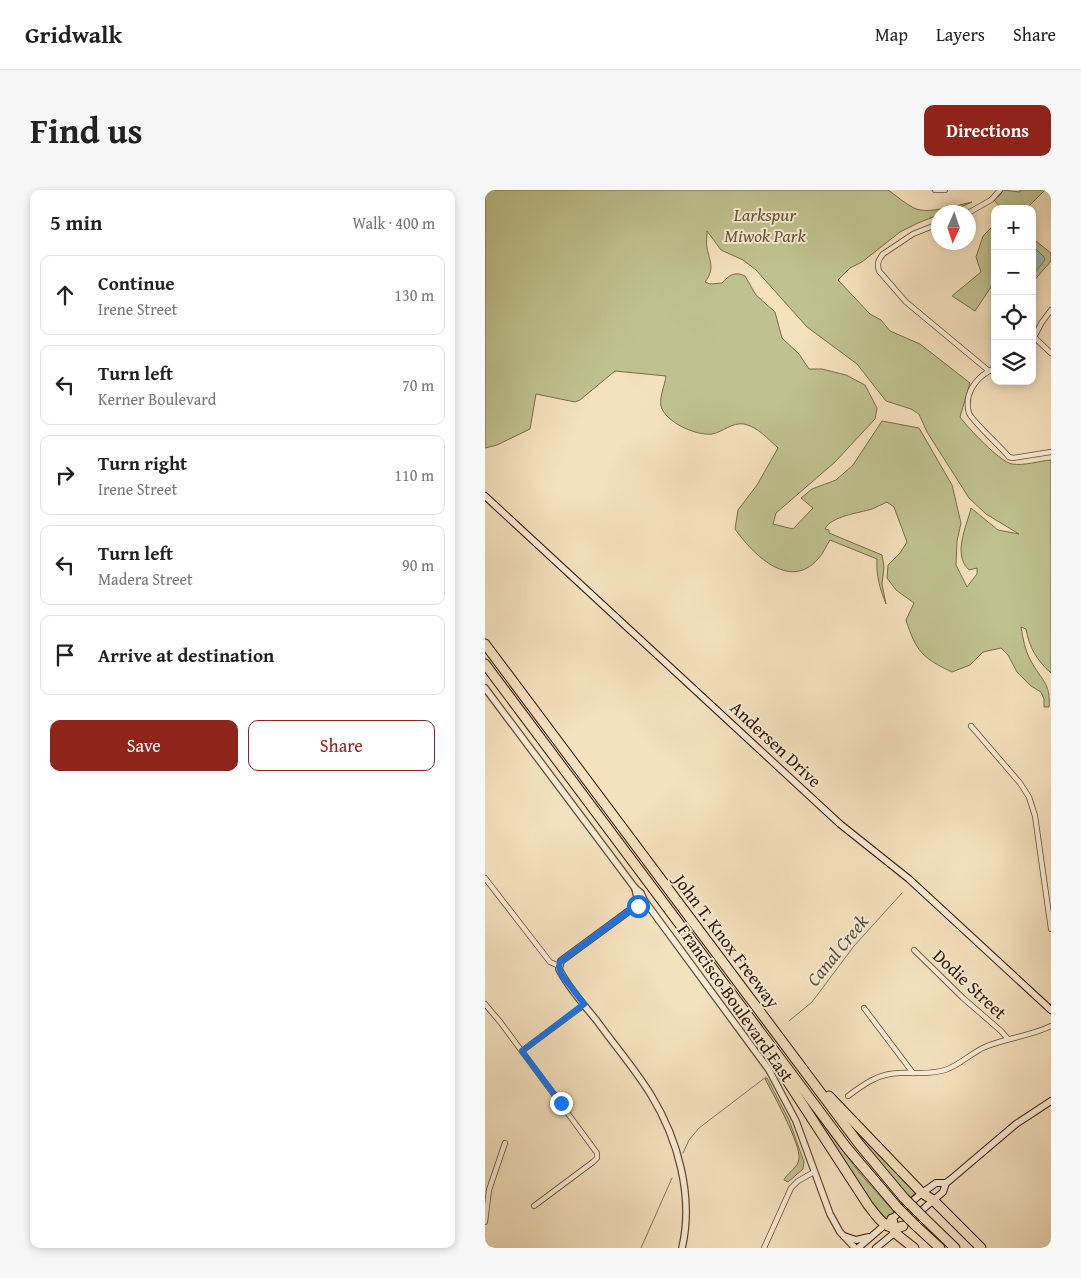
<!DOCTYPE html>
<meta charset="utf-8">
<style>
:root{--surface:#fff;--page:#f6f6f6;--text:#222;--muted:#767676;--line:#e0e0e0;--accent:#8f2418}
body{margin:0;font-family:"Gentium Book Plus",serif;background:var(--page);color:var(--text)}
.controls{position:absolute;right:15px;top:15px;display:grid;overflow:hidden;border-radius:10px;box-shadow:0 2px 8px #0003}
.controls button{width:45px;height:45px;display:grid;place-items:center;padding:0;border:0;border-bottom:1px solid var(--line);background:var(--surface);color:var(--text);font:25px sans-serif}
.compass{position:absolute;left:446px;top:15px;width:45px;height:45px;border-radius:50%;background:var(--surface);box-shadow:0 2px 8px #0003;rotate:183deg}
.stop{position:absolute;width:15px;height:15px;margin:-11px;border:4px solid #1a73e8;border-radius:50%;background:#fff}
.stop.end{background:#1a73e8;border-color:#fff;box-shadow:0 1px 5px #0008}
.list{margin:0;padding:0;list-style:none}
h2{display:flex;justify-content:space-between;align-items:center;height:65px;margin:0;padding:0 20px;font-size:21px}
h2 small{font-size:16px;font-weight:400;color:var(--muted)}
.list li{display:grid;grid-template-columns:32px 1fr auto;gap:15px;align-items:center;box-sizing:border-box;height:80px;margin:0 10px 10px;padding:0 10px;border:1px solid var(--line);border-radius:10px}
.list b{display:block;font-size:19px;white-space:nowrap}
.list p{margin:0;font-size:16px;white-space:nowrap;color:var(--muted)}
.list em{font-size:16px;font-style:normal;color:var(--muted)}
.actions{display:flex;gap:10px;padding:15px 20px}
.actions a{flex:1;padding:11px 0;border:1px solid var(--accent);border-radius:10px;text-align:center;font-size:18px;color:var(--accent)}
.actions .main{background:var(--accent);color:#fff}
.icon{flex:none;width:28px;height:28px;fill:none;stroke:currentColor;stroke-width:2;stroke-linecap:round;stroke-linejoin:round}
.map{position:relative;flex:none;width:566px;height:1058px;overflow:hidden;border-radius:10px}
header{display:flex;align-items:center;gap:30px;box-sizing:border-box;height:70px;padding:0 25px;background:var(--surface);border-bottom:1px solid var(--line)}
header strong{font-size:24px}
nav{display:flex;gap:28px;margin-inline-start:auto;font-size:18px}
.intro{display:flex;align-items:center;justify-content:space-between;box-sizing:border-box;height:120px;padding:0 30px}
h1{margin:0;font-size:35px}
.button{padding:12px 22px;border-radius:10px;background:var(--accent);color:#fff;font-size:18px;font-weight:700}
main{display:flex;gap:30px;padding:0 30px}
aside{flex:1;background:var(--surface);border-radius:10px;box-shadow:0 2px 8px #0003}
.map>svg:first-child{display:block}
.green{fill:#bfc28f;stroke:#786b4a;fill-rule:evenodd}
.water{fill:#9dbcb7;stroke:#727970}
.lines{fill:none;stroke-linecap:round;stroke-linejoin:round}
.stream{stroke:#727970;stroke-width:1}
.minor-casing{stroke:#624734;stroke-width:6}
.tertiary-casing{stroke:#624734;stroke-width:8}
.secondary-casing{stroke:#311406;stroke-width:8}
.motorway-casing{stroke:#311406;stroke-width:11}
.minor{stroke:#f8ecd5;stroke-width:4.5}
.tertiary{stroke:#f8ecd5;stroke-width:5.5}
.secondary{stroke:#f8ecd5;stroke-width:6}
.motorway{stroke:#f5e1be;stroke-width:9}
.motorway-bridge-casing{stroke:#311406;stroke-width:11;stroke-linecap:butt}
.motorway-bridge{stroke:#f5e1be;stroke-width:9}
.route{stroke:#1a73e8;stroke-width:6}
.labels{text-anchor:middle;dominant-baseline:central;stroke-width:4;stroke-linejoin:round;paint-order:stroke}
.park-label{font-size:18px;font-style:italic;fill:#635136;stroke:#f8ecd5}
.street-label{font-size:18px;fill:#311406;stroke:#f8ecd5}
.water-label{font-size:19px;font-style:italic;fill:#574f44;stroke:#f8ecd5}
</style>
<header>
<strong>Gridwalk</strong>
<nav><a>Map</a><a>Layers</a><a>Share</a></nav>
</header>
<div class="intro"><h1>Find us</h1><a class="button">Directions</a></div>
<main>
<aside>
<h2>5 min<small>Walk · 400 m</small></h2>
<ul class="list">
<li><svg class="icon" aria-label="ahead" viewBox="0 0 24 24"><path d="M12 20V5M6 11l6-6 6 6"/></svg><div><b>Continue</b><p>Irene Street</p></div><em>130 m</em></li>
<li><svg class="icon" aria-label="left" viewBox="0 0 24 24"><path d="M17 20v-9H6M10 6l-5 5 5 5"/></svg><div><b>Turn left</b><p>Kerner Boulevard</p></div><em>70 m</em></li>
<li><svg class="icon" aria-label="right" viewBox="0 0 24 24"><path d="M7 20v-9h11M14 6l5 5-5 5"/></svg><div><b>Turn right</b><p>Irene Street</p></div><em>110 m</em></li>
<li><svg class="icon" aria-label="left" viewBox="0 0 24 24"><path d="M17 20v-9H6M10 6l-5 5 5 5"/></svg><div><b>Turn left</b><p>Madera Street</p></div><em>90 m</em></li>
<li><svg class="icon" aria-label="arrive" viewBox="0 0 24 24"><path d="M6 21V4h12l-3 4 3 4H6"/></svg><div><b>Arrive at destination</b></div></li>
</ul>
<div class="actions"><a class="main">Save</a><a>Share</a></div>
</aside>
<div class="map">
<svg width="566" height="1058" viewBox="0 0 566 1058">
<rect width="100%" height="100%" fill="#f5e1be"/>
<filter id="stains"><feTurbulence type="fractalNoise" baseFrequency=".004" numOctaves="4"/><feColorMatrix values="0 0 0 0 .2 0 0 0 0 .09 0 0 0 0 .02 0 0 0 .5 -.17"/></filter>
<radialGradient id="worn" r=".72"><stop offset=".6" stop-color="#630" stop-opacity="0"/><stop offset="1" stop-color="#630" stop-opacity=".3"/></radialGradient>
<g class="green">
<path d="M0 0H403C412 6 419 13 429 18 443 25 473 15 487 12L466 21 453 22V25L433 33 415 42 377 72 365 78 353 90 385 124 396 130 405 141 435 154 485 193 475 227C483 238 515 272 527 274 539 276 554 271 566 270V483C552 471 544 457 541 439L536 437C538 448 540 461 546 471 556 490 566 493 564 517H559V509L556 502 546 496 532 482 523 465 516 458 498 462 485 475 467 482C437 468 431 461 421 430L429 413 411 400 402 388 403 375 415 363 422 352 409 317 402 312C397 314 392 317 387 319 374 323 346 326 340 339L344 340V343L397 365 399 377 397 394 401 414C395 399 391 386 392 369L345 350C341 356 338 364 333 369 304 402 267 363 250 339L253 320 272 295 293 258C283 249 273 237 259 234 247 232 238 242 227 244 211 246 180 232 176 216 174 207 180 195 181 186L130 181 95 210 90 212 51 204 45 239 12 255 0 258ZM222 41 236 60 258 70 271 80 322 137 372 174 401 211 426 219 434 224 442 242 484 308 501 324 534 344 513 340 486 318C482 336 467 364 484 380L492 378V384L482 397 471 375 472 351 476 333 467 295 434 238 397 231 368 275 351 290 327 299 316 308 328 318 308 339 288 334 291 323 350 272 390 229 392 218 380 195 361 185 337 179H324L314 164 297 148 290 122 271 105 260 86C250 81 244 85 237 93L225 94 220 92C230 79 225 72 222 58 221 53 222 46 222 41Z"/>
<polygon points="518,0 535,2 535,0 560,0 541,19 517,19 509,10 515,5"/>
<polygon points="510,34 510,91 490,121 467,106 496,82 491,67 498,46"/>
<polygon points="547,48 566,63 566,71 547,93"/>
<path d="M282 888 304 930 319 972 318 979 303 992 299 990 300 988C304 982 313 977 314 969 316 954 288 904 280 889Z"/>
<polygon points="330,924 374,982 409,1022 400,1030 382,1008 327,926"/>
<polygon points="368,934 432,1001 425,1008 393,972 365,935"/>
</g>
<polygon class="water" points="550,58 559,67 560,70 547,86 547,59"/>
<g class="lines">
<g class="stream">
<polyline points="304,831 327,812 369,756 417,703"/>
<polyline points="272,853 286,873"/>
<polyline points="198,963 204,950 214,938 281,887"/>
<polyline points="156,1058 187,988"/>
</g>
<defs>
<g id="minor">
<polyline points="450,0 460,0"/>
<polyline points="483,23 506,10 515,0"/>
<path d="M453 34 428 44 398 64C393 70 392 74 394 81L421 112 504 181 510 178"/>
<polyline points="549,147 566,163"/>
<polyline points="547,151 557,132 566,120"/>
<path d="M504 181C489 190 479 205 484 223 487 231 517 258 524 267L528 268 566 262"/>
<polyline points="486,536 535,593 544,607 550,626 566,739"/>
<polyline points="0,688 65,772 74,776"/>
<polyline points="429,760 478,808 516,841 523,849"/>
<polyline points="0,814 16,833 112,963 112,968 108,972 49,1016"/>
<polyline points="379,818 428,883"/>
<polyline points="37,861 99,815"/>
<path d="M363 906C379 894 394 883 415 883 431 882 444 885 460 880 475 875 486 863 500 857 521 848 546 846 566 836"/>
<polyline points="0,1032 4,1000 20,953"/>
<polyline points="279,1058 306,998 313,991 329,982"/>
</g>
<g id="tertiary">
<polyline points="0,498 150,698 156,703 159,710 284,880 311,931 345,1024 355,1042 370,1058"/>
<path d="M159 710 153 716 148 718 76 771 74 779C82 796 100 816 112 831 130 856 150 879 166 905 193 949 209 1007 197 1058"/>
<polyline points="148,718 152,708 150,698"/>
</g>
<g id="secondary">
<polyline points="0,306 355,634 424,689 566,820"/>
<polyline points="423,1032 458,1002 461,993"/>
<polyline points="359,1046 371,1050 384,1047"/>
<polyline points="373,1058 437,1003 451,993 461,993 465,990 531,934 566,911"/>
<polyline points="391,1058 413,1040"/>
</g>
<g id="motorway">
<polyline points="0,454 374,954 419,1008"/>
<polyline points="0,474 362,958 412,1017"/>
<path d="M290 872 383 1015C392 1026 401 1043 418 1036"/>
<polyline points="344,906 437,1003 448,1010 496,1058"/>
<polyline points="438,1027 470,1058"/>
<polyline points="407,1029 410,1043 429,1058"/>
<polyline points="430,1035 455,1058"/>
</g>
</defs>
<use href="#minor" class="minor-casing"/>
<use href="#tertiary" class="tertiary-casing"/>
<use href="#secondary" class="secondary-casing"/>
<use href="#motorway" class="motorway-casing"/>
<use href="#minor" class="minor"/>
<use href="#tertiary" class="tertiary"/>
<use href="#secondary" class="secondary"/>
<use href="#motorway" class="motorway"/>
<defs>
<g id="motorway-bridge">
<polyline points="419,1008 438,1027"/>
<polyline points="412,1017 430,1035"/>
</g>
</defs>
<use href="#motorway-bridge" class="motorway-bridge-casing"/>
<use href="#motorway-bridge" class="motorway-bridge"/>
</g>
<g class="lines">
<polyline class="route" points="76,913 37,861 99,814 76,784 74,776 75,772 148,718 153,716"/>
</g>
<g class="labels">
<g class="park-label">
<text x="280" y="24">Larkspur<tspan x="280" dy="21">Miwok Park</tspan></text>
</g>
<g class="street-label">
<text transform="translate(291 554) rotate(43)">Andersen Drive</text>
<text transform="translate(242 751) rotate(53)">John T. Knox Freeway</text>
<text transform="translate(485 794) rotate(43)">Dodie Street</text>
<text transform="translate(251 813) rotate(55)">Francisco Boulevard East</text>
</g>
<g class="water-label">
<text transform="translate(352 760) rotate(-51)">Canal Creek</text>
</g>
</g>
<rect width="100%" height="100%" filter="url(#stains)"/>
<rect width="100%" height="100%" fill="url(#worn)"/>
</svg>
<div class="controls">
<button>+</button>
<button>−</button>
<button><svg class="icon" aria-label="locate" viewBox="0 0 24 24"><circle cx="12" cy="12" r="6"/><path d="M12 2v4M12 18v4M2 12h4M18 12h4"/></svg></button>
<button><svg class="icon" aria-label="layers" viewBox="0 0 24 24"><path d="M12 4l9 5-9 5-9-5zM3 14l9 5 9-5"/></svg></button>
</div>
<svg class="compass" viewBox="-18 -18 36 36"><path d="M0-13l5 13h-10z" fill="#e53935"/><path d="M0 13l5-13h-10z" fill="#767676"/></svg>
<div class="stop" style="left:153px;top:716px"></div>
<div class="stop end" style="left:76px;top:913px"></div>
</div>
</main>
